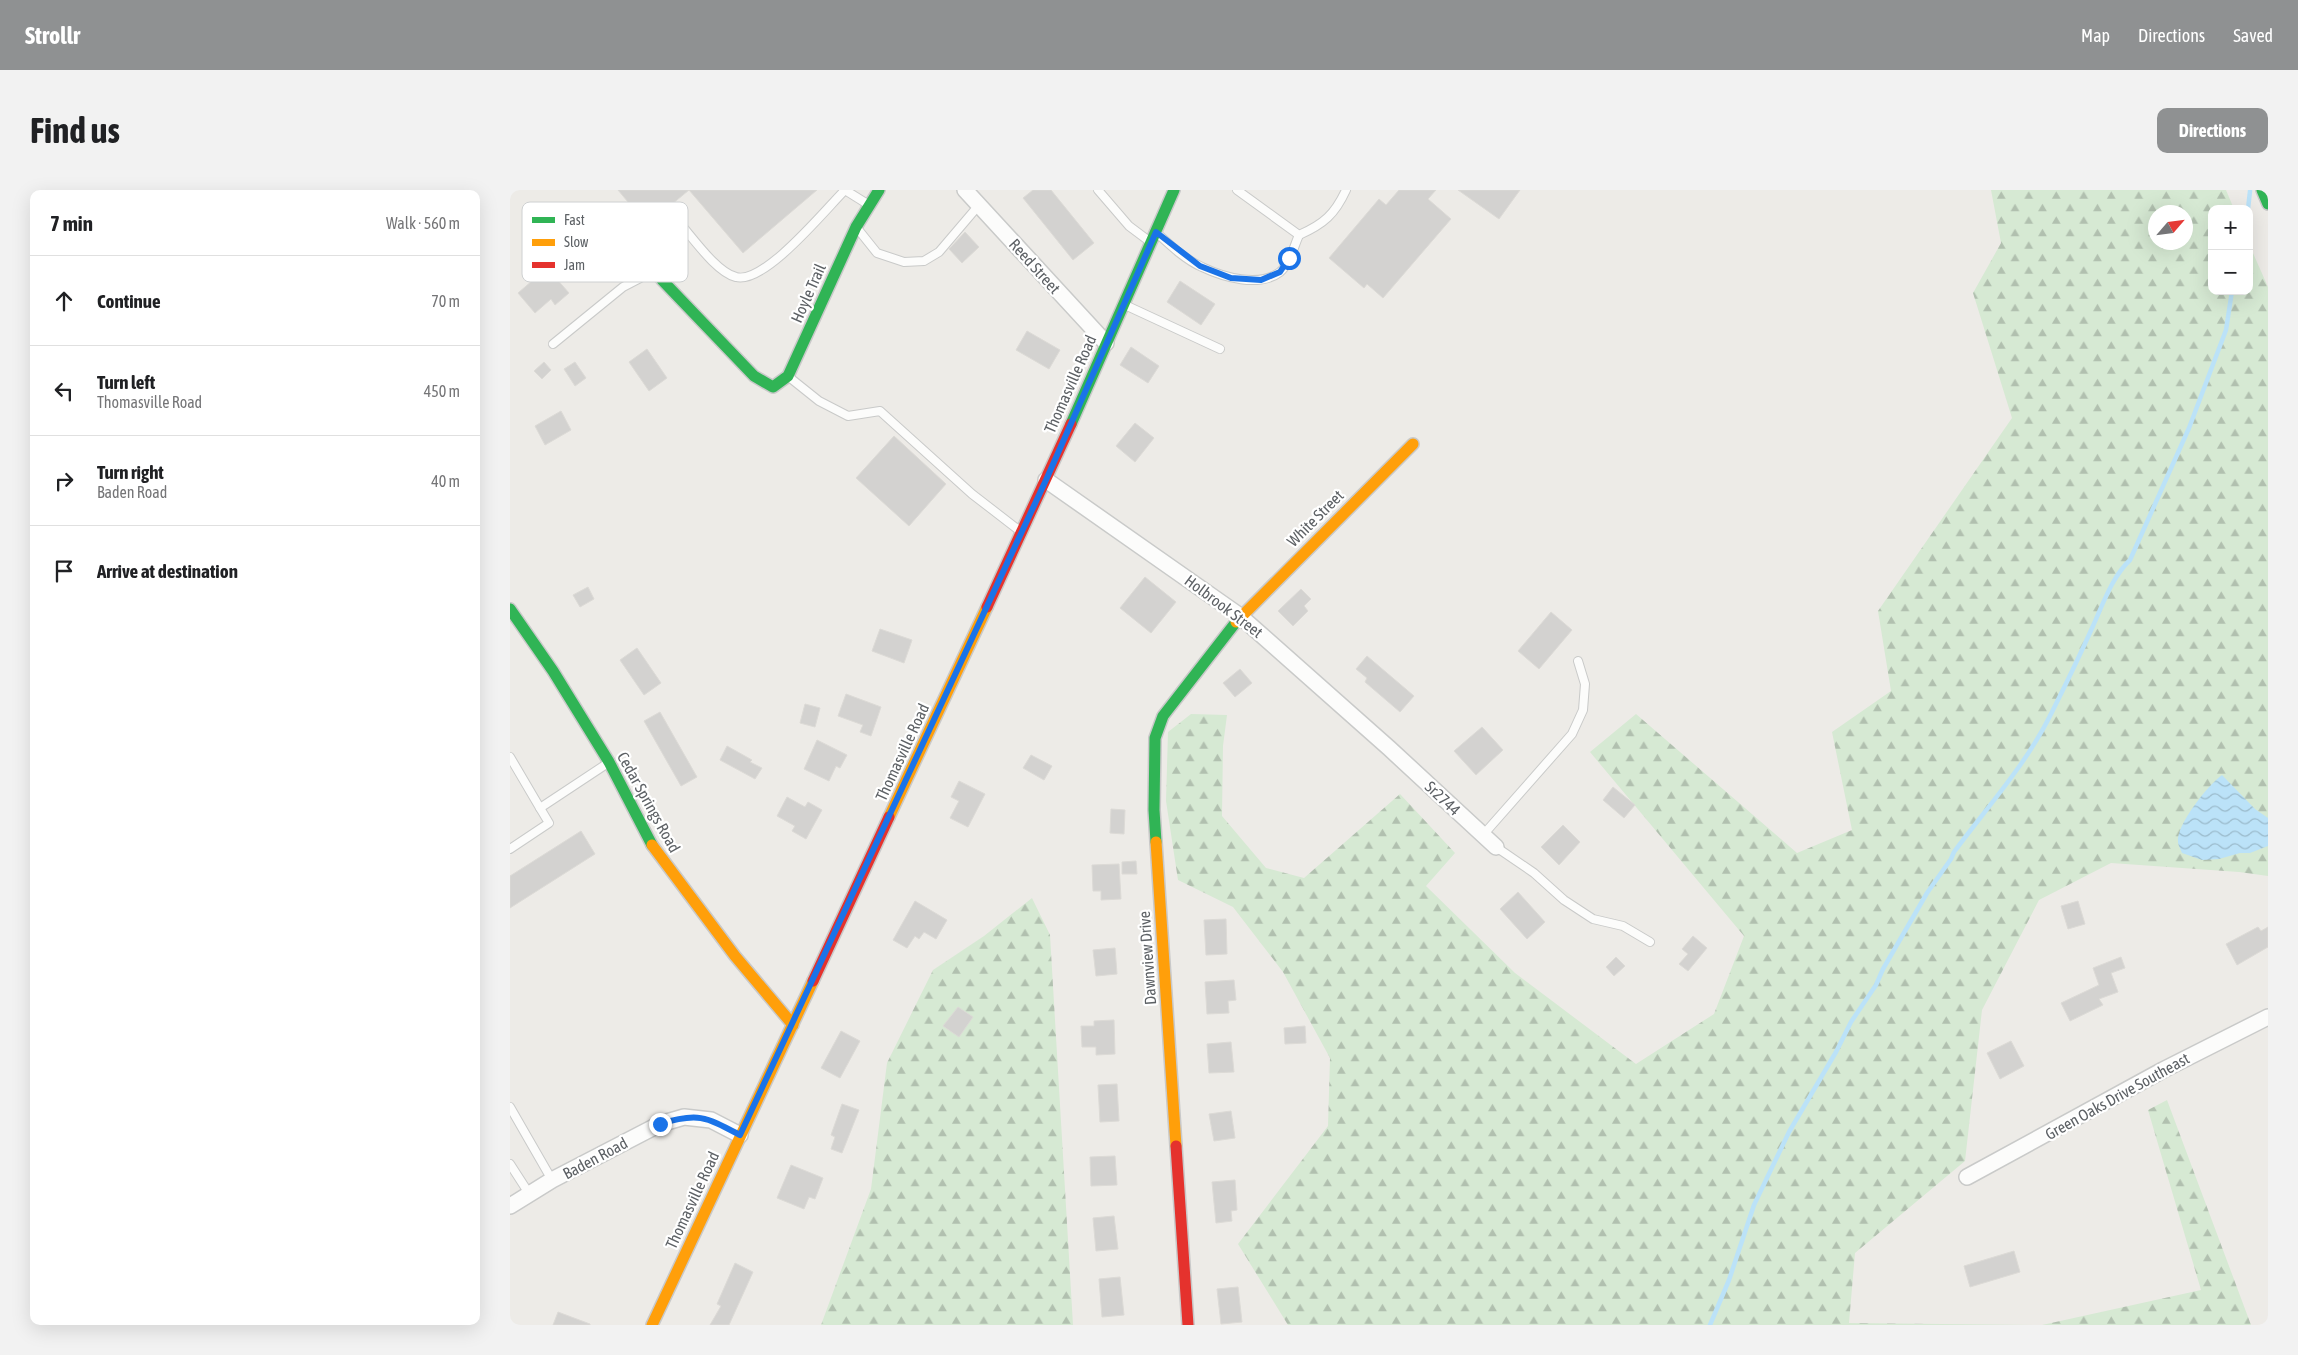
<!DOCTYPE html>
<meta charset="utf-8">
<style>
:root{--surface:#fff;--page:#f2f2f2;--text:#202124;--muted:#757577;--line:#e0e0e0;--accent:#8f9192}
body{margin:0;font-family:"Asap Condensed",sans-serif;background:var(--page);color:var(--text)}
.controls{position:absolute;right:15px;top:15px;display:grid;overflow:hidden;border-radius:10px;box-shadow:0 5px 20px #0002}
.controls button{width:45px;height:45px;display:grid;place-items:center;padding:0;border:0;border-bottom:1px solid var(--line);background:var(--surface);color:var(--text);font:25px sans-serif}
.compass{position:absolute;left:1638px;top:15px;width:45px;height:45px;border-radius:50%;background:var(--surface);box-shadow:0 5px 20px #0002;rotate:62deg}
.stop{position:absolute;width:15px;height:15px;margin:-11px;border:4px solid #1a73e8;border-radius:50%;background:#fff}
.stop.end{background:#1a73e8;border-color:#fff;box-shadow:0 1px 5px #0008}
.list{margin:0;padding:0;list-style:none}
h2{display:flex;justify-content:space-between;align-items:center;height:65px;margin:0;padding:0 20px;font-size:21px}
h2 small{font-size:16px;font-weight:400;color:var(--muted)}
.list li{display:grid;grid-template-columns:32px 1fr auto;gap:15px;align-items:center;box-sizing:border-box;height:90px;padding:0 20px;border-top:1px solid var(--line)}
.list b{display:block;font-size:19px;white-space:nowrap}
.list p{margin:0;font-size:16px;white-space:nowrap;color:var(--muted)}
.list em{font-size:16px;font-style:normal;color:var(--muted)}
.icon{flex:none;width:28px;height:28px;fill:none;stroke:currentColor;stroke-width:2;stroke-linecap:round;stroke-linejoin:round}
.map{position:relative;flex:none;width:1758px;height:1135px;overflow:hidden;border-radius:10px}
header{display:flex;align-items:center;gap:30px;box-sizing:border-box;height:70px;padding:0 25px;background:var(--accent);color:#fff}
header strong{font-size:24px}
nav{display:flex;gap:28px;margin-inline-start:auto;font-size:18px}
.intro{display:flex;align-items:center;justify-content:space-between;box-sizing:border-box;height:120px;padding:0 30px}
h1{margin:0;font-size:35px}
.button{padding:12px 22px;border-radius:10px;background:var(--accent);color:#fff;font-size:18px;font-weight:700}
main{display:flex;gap:30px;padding:0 30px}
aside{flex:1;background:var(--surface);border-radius:10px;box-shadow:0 5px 20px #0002}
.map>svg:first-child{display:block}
.forest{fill:url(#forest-firs);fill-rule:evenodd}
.water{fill:url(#water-waves)}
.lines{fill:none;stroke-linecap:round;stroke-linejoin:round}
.stream{stroke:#bbe2f8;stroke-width:4.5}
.building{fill:#d3d2d0;stroke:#dcdad6}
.lane-casing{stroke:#c9cac9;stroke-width:10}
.street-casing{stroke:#c9cac9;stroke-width:18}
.fast-casing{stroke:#c9c9c9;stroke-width:14}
.slow-casing{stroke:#c9c9c9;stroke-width:14}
.jam-casing{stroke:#c9c9c9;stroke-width:14}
.lane{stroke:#fcfcfb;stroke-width:8}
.street{stroke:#fcfcfb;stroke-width:15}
.fast{stroke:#30b455;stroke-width:11}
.slow{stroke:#ff9f0a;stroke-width:11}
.jam{stroke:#e5322d;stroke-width:11}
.route{stroke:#1a73e8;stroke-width:6}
.labels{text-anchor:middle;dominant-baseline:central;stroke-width:4.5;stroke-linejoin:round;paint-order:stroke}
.street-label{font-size:16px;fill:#5d6165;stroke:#fff}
.key{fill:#fff;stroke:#ced0d1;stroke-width:1}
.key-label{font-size:14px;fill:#5d6165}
</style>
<header>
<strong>Strollr</strong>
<nav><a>Map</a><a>Directions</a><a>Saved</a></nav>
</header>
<div class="intro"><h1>Find us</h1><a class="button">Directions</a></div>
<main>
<aside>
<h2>7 min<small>Walk · 560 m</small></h2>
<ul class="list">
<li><svg class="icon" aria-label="ahead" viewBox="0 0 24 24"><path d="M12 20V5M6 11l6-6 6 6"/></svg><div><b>Continue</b></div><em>70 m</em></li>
<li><svg class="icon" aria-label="left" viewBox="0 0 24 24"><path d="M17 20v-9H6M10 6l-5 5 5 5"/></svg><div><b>Turn left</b><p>Thomasville Road</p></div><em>450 m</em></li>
<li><svg class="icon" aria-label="right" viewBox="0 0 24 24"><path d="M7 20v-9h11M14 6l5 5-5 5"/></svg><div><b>Turn right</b><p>Baden Road</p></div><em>40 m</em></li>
<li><svg class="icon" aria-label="arrive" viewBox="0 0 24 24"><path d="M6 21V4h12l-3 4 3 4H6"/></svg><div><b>Arrive at destination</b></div></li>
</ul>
</aside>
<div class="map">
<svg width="1758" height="1135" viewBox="0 0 1758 1135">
<defs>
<pattern id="forest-firs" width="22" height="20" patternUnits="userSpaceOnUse" patternTransform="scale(1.25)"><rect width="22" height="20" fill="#d6e9d3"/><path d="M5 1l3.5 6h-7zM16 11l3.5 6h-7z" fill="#b1c0af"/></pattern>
<pattern id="water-waves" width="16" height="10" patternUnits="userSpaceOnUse" patternTransform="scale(1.25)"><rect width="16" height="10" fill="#bbe2f8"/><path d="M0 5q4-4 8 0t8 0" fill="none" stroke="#9bbbcc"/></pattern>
</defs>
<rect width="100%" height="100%" fill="#edebe7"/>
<g class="forest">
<path d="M1481 0H1716L1724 19H1702V101H1739V54L1758 97V686L1729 682 1601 673 1529 710 1472 820 1455 971 1345 1063 1339 1133 1532 1135 1691 1100 1638 920 1657 910 1741 1135H778L728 1054 818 936 820 868 773 782 723 717 668 690 656 611 658 542 681 524 717 525 713 556 712 626 756 678 794 688 890 604 945 663 916 696 1005 783 1126 874 1204 824 1234 746 1080 562 1126 524 1287 663 1342 640 1322 542 1381 501 1368 421 1502 228 1463 103 1491 53ZM1646 22H1676V52H1646Z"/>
<polygon points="522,708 540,745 563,1135 311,1135 361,999 377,873 423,780 474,746"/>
</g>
<path class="water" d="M1712 585 1745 619 1758 628V656L1740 663H1730L1709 669 1692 670 1672 663C1671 660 1668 655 1668 652 1666 635 1698 595 1712 585Z"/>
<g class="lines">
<g class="stream">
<polyline points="1738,19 1740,1"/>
<path d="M1200 1135 1219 1090 1244 1015 1279 942 1326 862 1341 832 1366 795 1373 779 1417 703 1441 669 1444 662C1478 616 1516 575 1542 522 1556 494 1570 465 1583 436 1593 414 1602 387 1620 370L1679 238 1716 140 1722 101"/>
</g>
</g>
<g class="building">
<polygon points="108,0 179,0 137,35"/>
<polygon points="179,0 307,0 233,63"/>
<polygon points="523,0 541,0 584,53 563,70 513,8"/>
<polygon points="889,0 926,0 918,9 941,29 873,108 857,94 854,98 819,68 869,9 876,15"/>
<polygon points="948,0 1010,0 989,29"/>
<polygon points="455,42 469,57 452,73 439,59"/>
<polygon points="37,78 59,103 45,115 41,109 25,123 8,103"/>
<polygon points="670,91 705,114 691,135 657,112"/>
<polygon points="517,141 550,160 539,179 506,160"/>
<polygon points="621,157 649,176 638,193 610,175"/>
<polygon points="137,159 157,188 139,201 119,172"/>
<polygon points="34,172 41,180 32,189 24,181"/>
<polygon points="65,172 76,188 65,196 54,179"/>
<polygon points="51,221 61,240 35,255 25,236"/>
<polygon points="625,233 644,248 625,272 606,256"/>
<polygon points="384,246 436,294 399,336 346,288"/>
<polygon points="635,387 666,412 641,443 610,418"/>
<polygon points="78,397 84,409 70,417 63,405"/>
<polygon points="791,399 801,409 794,416 798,421 783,436 768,421"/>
<polygon points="1041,422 1062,440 1029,479 1008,461"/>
<polygon points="370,439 402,450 394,473 362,461"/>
<polygon points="127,458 151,493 134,505 110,470"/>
<polygon points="857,466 904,506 890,522 855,492 857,488 846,479"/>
<polygon points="730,479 742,493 725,507 713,493"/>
<polygon points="336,504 371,517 361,546 350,542 353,535 328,526"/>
<polygon points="295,514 310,518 305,537 290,533"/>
<polygon points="150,522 187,587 171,596 134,531"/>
<polygon points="972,537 993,560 966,585 944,561"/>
<polygon points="307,550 337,565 330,578 326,576 319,591 294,579"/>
<polygon points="217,556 242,570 240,572 252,578 245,589 210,570"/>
<polygon points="521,565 542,576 534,590 513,578"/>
<polygon points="449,591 475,604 458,637 440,628 449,611 441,607"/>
<polygon points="1103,597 1125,615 1114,628 1093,610"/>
<polygon points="277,607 295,617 298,612 312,620 296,649 282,641 285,636 267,626"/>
<polygon points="601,619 615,620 614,644 600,643"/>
<polygon points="1053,635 1070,652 1049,675 1031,657"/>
<polygon points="71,641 85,664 0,718 0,686"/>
<polygon points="626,671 627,684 612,684 612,672"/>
<polygon points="609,674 611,709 591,710 591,701 583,701 582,675"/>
<polygon points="1008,702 1035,732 1017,749 990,719"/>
<polygon points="405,711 437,730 426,749 414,742 409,749 405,746 397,758 383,750"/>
<polygon points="1568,711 1575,734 1558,739 1551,716"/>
<polygon points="716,729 717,764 696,765 694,730"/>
<polygon points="1748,737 1751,741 1758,737 1758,757 1727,775 1716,754"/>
<polygon points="1183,746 1197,758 1178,781 1169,774 1178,764 1172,759"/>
<polygon points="605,758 607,784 586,786 583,760"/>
<polygon points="1106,767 1115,776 1104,786 1096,777"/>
<polygon points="1611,767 1615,778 1601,783 1608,802 1589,809 1593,815 1560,831 1551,813 1589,795 1583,778"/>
<polygon points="724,790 726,810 718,811 719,823 697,824 695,792"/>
<polygon points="448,817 463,827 449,847 433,836"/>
<polygon points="604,830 605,864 586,865 586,857 572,857 571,836 584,836 584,831"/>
<polygon points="795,836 796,853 775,854 774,838"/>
<polygon points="331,841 350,851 330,888 311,878"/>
<polygon points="1501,851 1514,876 1490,889 1477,863"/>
<polygon points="721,852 724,882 699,883 697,854"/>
<polygon points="607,894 609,931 590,932 588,895"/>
<polygon points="332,914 349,920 332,963 321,959 325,947 321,945"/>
<polygon points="721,921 725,948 704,951 699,924"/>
<polygon points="605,966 607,995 581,996 580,967"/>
<polygon points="281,975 313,988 305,1009 299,1007 294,1019 267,1008"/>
<polygon points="725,990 727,1020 721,1021 722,1031 706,1033 702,992"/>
<polygon points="604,1026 608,1059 586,1061 583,1028"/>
<polygon points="1504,1061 1510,1082 1460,1097 1454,1076"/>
<polygon points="225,1073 243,1082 219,1135 200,1135 211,1116 207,1114"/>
<polygon points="610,1087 614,1125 592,1127 589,1089"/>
<polygon points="728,1097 732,1132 711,1134 707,1099"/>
<polygon points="48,1122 80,1134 80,1135 43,1135"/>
</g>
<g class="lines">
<defs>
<g id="lane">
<polyline points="335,0 359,15"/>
<polyline points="588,0 619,36 639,51"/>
<path d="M727 0 789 45C814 34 825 24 836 0"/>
<path d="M173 37C185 51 208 83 226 87 254 95 315 20 335 0"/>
<polyline points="347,38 367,63 394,72 414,71 429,62 469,15"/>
<path d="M648 44C661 56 676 70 692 77 713 87 749 98 770 82 780 74 784 56 789 45"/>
<polyline points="615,115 710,159"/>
<polyline points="43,154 113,97 138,84 152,90"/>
<polyline points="279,187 309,211 338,226 370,221 462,304 510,341"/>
<polyline points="0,567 30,618 98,573"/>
<polyline points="973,645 1062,544 1073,520 1075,494 1068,471"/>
<polyline points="986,657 1024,683 1054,710 1083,729 1113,736 1140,752"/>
<polyline points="0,659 39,633 30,618"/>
<polyline points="0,917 42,990"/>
<polyline points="0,974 20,1005"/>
</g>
<g id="street">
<polyline points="455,0 596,153"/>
<polyline points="536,290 730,426 879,558 986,657"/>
<polyline points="1457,987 1653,880 1758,827"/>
<polyline points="0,1016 42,990 150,934 174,927 201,930 230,945"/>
</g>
<g id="fast">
<polyline points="1752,0 1758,14"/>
<polyline points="152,90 244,186 263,197 278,186 346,37 369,0"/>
<polyline points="561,234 664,0"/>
<polyline points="0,419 43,481 99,572 142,655"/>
<polyline points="646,652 644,620 645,548 653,526 726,432"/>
</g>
<g id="slow">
<polyline points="726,432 903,254"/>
<polyline points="379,627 477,417"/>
<polyline points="646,652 666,956"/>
<polyline points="142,655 225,766 283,835"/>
<polyline points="142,1135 303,791"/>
</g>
<g id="jam">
<polyline points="477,417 561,234"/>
<polyline points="303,791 379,627"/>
<polyline points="666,956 678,1135"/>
</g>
</defs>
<use href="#lane" class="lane-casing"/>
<use href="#street" class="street-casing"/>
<use href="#fast" class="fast-casing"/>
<use href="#slow" class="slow-casing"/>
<use href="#jam" class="jam-casing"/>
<use href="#lane" class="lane"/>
<use href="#street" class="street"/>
<use href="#fast" class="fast"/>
<use href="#slow" class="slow"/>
<use href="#jam" class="jam"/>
</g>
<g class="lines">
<path class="route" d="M150 934C188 922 196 927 230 945L536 290 646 42 690 76 721 88 751 90 770 82 779 68"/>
</g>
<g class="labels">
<g class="street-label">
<text transform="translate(525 76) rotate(48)">Reed Street</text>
<text transform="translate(298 103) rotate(-66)">Hoyle Trail</text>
<text transform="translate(560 194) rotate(-66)">Thomasville Road</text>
<text transform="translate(805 328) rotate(-45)">White Street</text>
<text transform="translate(714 416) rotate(37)">Holbrook Street</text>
<text transform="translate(392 562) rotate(-65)">Thomasville Road</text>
<text transform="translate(933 608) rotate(43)">Sr2744</text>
<text transform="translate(139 612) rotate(61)">Cedar Springs Road</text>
<text transform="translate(637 768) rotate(-94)">Dawnview Drive</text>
<text transform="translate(1607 906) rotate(-29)">Green Oaks Drive Southeast</text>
<text transform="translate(85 968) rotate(-28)">Baden Road</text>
<text transform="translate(182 1010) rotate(-65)">Thomasville Road</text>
</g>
</g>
<rect x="12" y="12" width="166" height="80" rx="8" class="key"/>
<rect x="22" y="27" width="23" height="6" fill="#30b455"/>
<rect x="22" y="49" width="23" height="7" fill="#ff9f0a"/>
<rect x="22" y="72" width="23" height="6" fill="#e5322d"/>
<g class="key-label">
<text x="54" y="35">Fast</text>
<text x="54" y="57">Slow</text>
<text x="54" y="80">Jam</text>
</g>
</svg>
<div class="controls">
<button>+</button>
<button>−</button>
</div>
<svg class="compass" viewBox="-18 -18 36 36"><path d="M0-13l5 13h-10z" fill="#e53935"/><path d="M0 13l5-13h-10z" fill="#757577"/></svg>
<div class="stop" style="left:779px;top:68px"></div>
<div class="stop end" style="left:150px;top:934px"></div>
</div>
</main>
